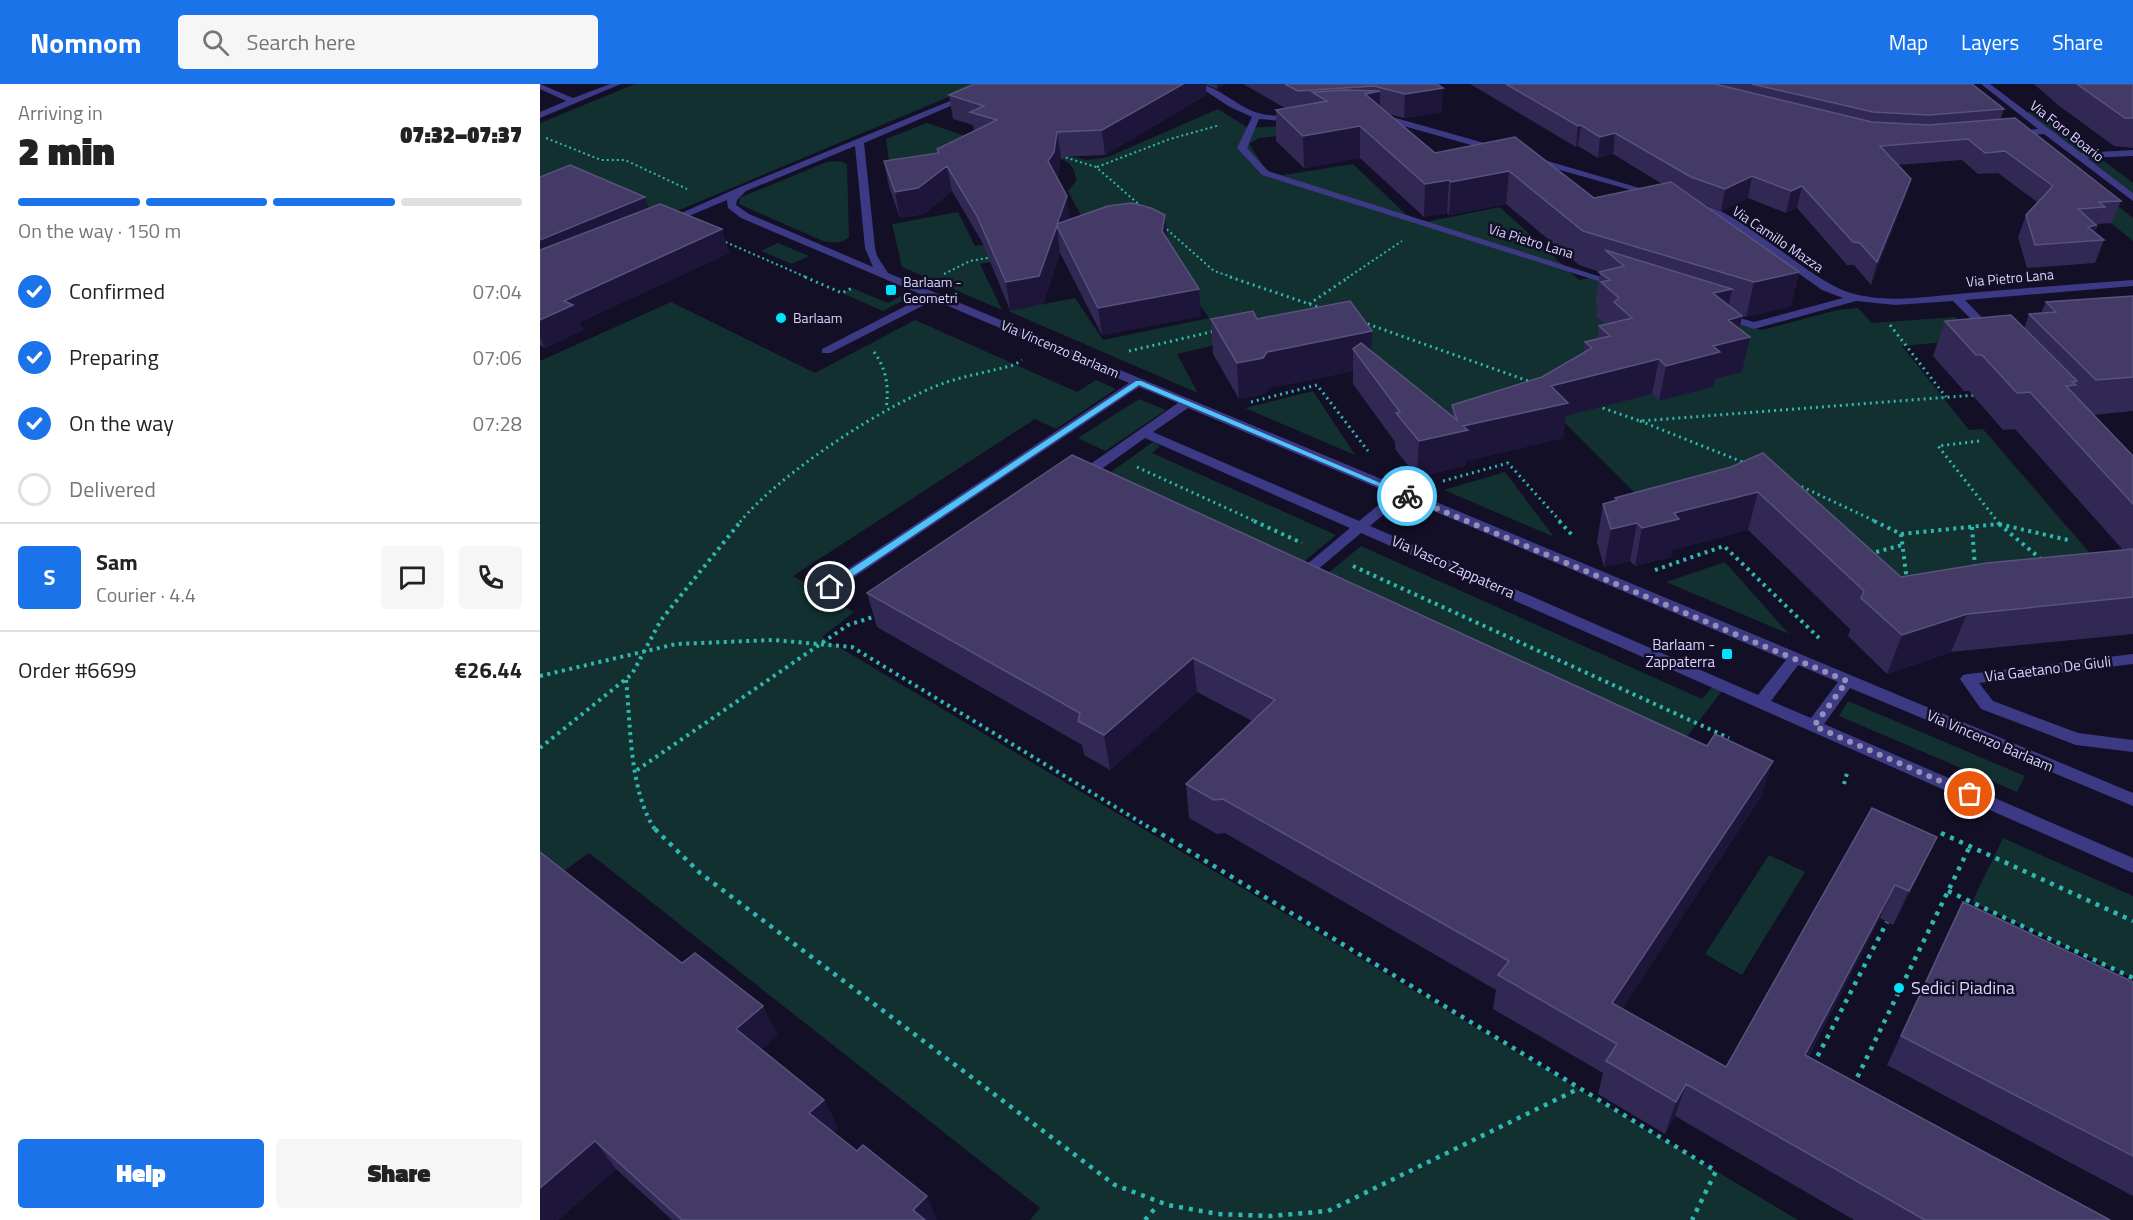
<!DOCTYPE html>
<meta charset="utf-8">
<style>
:root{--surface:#fff;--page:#f6f6f6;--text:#222;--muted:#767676;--line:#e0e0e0;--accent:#1a73e8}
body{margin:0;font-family:"Titillium Web",sans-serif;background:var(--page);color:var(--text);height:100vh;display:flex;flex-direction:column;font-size:22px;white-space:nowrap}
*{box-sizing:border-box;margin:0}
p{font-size:20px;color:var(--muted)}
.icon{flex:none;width:33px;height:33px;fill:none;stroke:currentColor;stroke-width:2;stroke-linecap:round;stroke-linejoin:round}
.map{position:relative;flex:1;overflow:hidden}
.details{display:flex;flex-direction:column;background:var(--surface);width:540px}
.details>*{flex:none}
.pin{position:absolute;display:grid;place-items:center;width:51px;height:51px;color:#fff;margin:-26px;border:3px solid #fff;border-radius:50%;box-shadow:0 2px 6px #0007}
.courier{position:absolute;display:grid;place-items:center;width:60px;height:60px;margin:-30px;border:4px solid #4fc3f7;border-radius:50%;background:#fff;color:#222;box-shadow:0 2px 8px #0007}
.head em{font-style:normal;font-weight:800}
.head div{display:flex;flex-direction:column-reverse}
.head{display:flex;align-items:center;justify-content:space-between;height:102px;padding:0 18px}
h1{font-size:39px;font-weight:800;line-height:45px}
.bar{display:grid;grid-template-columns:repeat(4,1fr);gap:9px 6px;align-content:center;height:72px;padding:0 18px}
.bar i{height:8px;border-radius:4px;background:var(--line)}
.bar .active{background:var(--accent)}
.bar p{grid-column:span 4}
.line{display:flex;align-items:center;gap:15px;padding:0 18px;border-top:2px solid var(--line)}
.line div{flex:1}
.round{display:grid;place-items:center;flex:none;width:63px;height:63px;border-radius:6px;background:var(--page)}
ol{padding:0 18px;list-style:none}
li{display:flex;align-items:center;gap:18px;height:66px}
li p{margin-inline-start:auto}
li .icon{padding:6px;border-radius:50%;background:var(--accent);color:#fff;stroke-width:4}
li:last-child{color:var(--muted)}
li i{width:33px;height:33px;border:3px solid var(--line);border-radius:50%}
.button{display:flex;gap:12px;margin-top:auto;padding:12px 18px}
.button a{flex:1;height:69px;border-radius:6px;background:var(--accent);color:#fff;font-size:24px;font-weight:800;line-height:69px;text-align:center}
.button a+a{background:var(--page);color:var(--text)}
header{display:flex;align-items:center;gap:36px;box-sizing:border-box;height:84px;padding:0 30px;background:var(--accent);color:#fff}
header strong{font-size:28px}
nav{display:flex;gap:33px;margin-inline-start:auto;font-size:21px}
.search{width:420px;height:54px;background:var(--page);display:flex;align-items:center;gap:15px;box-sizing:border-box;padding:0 21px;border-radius:6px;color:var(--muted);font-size:22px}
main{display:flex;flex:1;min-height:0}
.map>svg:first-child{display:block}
</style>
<header>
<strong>Nomnom</strong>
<div class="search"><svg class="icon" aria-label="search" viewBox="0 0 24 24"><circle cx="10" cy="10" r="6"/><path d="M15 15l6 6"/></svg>Search here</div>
<nav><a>Map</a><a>Layers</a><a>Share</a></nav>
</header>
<main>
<section class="details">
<div class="head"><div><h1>2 min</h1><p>Arriving in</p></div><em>07:32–07:37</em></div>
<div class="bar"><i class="active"></i><i class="active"></i><i class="active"></i><i></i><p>On the way · 150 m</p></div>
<ol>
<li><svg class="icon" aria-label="check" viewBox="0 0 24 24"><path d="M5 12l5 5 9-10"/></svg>Confirmed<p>07:04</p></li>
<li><svg class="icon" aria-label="check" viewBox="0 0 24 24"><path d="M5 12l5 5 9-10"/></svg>Preparing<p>07:06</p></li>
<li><svg class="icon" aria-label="check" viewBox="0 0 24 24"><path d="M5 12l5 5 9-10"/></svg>On the way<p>07:28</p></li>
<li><i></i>Delivered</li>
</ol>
<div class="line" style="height:108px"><b class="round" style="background:var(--accent);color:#fff">S</b><div><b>Sam</b><p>Courier · 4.4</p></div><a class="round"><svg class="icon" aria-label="chat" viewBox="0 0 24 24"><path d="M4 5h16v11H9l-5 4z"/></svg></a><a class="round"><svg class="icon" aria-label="phone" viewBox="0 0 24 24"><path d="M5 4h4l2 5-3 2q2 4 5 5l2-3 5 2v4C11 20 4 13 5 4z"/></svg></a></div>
<div class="line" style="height:78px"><div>Order #6699</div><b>€26.44</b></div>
<div class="button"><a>Help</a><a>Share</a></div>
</section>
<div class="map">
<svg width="1593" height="1136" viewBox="0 0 1593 1136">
<rect width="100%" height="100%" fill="#130f26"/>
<path fill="#12302f" d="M95,0h350l-8,1 -319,134 -118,-24v-72z
M678,25l30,19 68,-4 -30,11 -27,3 -10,6 22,33 82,-13 63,60 84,-17 79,73 96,-19 15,50 72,19 75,-20 21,-2 14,15 83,-6 22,22 -75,7 67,84 14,-1 124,144 -230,25 -144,-129 -46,9 9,10 -52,14 -113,-113 -45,20 -54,12 -88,-96 -94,12 -73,17 21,39 -190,-82 67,-13 28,42 106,-22 -44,-62 -79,-11 -106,19 22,46 -100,-43 -10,-43 66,-12 17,34 112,-19 -19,-36 8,-10c-1,-13 -5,-18 -16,-23l-168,26 -6,-45 41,-16 100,34 39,-2 21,5 21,-3z
M1498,27l95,72v10l-106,-81z
M1497,59l96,75v23l-120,-97z
M300,77l7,3 2,73c-8,7 -15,6 -26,4l-84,-37 1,-6 6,-3 81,-33z
M238,159l31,13 -17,8 -31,-13z
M312,204l36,15 15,-8 5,3 -25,13 -41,-18z
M131,218l144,71 100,-53 162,72 19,-12 20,9 -60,40 -21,-10 -242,157 61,36 -32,25 976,583h-768l10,-12 -451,-355 -49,35v-527z
M773,307l42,64 -110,-47z
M599,315l27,11 -61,41 -27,-13z
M613,358l7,4 -8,7 184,82 -52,43 -194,-91z
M965,388l49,65 -110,-47z
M821,462l341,153 10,-12 10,4 -53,69 -360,-171z
M1185,478l64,72 -123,-52z
M1308,617l177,75 -8,16 -178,-76z
M1463,754l130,58v82l-161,-76z
M1229,771l36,17 -63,103 -37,-21z"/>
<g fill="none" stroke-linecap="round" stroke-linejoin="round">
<path stroke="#2fb8b0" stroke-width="2" stroke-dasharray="2 3" stroke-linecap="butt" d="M6,54l55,22h24l62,29
M521,72l35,11 46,40
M557,83l73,-28 50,-14
M623,142l51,45 21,7
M181,156l87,38
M404,190l26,-13 23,-4
M807,194l55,-37"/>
<path stroke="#2fb8b0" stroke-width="3" stroke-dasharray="2 4" stroke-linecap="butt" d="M265,193l37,16 10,-5
M690,193l91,31
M769,220l40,-27
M822,238l169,60
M1350,241l56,72
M589,267l86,-20
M334,268c13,18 15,35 12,57
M711,318l66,-17 51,66
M1057,322l43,15 336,-26
M1100,337l105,42
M1439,357l-41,5 60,76
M597,383l120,55
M903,397l65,-18 53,59
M1256,400l81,38
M200,438c39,-48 148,-120 207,-140 22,-7 45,-11 67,-17l8,-5"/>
<path stroke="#2fb8b0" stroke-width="4" stroke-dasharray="3 4.5" stroke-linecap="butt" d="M714,437l48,22
M1019,437l13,14
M1334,437l27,13 98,-10 -2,-3
M1459,440l43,36
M1459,440l69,16
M1432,443l3,41
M1361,450l6,47
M1329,470l33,-9
M813,482l376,172
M1115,486l69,-24 95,92
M0,592l136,-32 97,-4 79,7 303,184
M86,596c5,46 3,112 30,151
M0,664l92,-74 29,-54 80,-99
M97,686l211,-145 28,-9
M1304,700l4,-14"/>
<path stroke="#2fb8b0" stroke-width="4.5" stroke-dasharray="4 6" stroke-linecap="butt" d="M115,745l45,44 415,312 53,20 50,9 53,2 57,-5 250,-122
M613,745l563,342 -24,49
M1401,749l192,88
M1408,807l185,87
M1273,981l74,-143
M1313,1002l117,-240
M605,1136l12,-14"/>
<path fill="#3d3a85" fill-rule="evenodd" d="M0,0l33,14 37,-14h11l-81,34v-6l26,-11 -26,-12z
M655,0c21,0 40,21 60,28 14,5 28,3 42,5v4l-3,1 -35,-3 -12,29 21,23 355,113 -5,3 -4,-1 -352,-111 -25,-27 15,-31 -22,-10z
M1441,0h9l91,69 52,-3v6l-46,2 46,35v8l-89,-67 -34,2v-4l3,-1 25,-2z
M427,10l7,2 -110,47 11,105 2,8 11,17 1245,520v13l-283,-118 -26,36 309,134v15l-772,-340 -58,49h-10l-2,-3 2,-3 57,-48 -205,-90 -59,42h-10l-1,-3 1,-3 102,-71 -39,-16 -304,203h-10l-2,-3 2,-3 304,-201 -195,-83 -104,53h-8v-4l103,-53 -184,-78 -13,-10 -1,-8 -57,24 -9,-2 79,-35zM315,62l10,102 8,19 -124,-53 -13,-9 1,-5 9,-9zM648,324l204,86 -33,27 -206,-89zM863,414l383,162 -28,35 -388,-169zM1258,581l40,17 -27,36 -40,-17z
M838,29l124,35 2,2 -8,2 -121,-34 -1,-2z
M988,73h6l126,37 -8,2 -124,-35z
M1158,122c32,-5 112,76 153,87 38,11 79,3 118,0 55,-5 109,-9 164,-13v6l-168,14 28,29v4h-8l-32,-32 -58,4 -39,-4 -102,28 -38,-13 6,-3 32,9 89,-24 -21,-8 -93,-66 -31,-14z
M1593,570v10l-154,19 14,18 85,32 55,7v12l-57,-7 -95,-36 -21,-30 3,-4 5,-1z"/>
</g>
<path fill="#312854" d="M434,0h251l-8,5 -11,-4v10l-101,60 -44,2 -4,21 13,42 95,-5 3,24 33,77 -99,19 -42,-82 -17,51 -33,6 -28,-68 -30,-51 -28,23 -24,4 -11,-31 -5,-26 54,-8 -1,-4 37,-18 -1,-6 -20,-6 -4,-24z
M703,0h194l5,28 -38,6 -15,-4 46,39 80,-16 79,61 68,-14 -49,-30 -15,4 -20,-12 -2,1 -106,-63h502l32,25 -4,11 121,81 -9,22 -14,1 -2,5h-1l-1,3 10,8 -9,23 -68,5 -9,-31 8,-22 11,-13 -39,-29 -20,1 -16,-14 -64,5 13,14 -7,21 -33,85 -17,-20h-7l-50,-57 -11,5 -38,-15 -27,13 -16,-6 94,67 -8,34 -45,11 -5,-1h1l-2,13 10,8 -8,35 -27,7 -2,8 -54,14 -7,-7 -86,22 -3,22 -97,23 -1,5 -48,11 -22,-28v-7l-42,-58v-13l-84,17 -4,6 -26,5 -26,-45 -2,-35h46l114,32 81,65v-11l90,-28 41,-24 2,-11 12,-3 2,-13 6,-2 -9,-8 1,-9 -2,-2 5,-33 -21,-7 -73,-61 -57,11 -2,-2 -23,4 -64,-59 -56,10 -28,-27v-31l9,-2z
M1494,0h99v64l-19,-2 -56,-41z
M0,93l182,52 7,24 -149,69 3,8 -38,18 -5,-3z
M1593,212v115l-40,4 40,41v178l-182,18 -64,22 -39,-38 2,-7 -102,-99 -76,20 -1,7 -36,9 -5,-5 -26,6 -7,-25 6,-38 12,-3v-3l116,-31 170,110 222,-27 -108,-121 -12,1 -34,-39h-5l-31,-35 12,-35 79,8 5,-15 12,-1 5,-11z
M532,371l690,340 -140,214 104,58 146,-259 49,63 -28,54 -13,-7 -72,139 302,163h-256l-179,-104 -10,18 -67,-40 5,-21 -110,-64 3,-19 -271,-157 -8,1 -28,-16 -3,-34 66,-63 -55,-29 -87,78 -26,-15 -2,-10 -205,-118 -10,-34z
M1423,818l170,80v214l-246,-131 61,-133z
M142,879l96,72 -17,15 63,50 14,28 -5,4 104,88h-265l-56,-51 -58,51z"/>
<path fill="#1d163a" d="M643,0h23v11l-101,60 -3,-25z
M677,0h8l-8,5z
M903,4l-1,24 -38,6 1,-24z
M840,7v31l-15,-28z
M1041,41l-3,21 -2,1 2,-21z
M820,42v32l-56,10 -1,-32z
M517,48l4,25 -3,21 -7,8 -3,-25z
M1075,49l-2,21 -15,4 2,-21z
M407,82l5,25 -28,23 -24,4 -5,-26z
M969,87l-3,33 -57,11 2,-33z
M1212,92l-4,22 -27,13 4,-22z
M1371,95l-7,21 -33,85 6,-23z
M909,96l-2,33 -23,4 1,-33z
M1262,102l-5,22 -11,5 5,-22z
M527,112l3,26 -13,2z
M105,113l8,24 -113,47v-28z
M625,131l3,26 -6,-10z
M1556,141l-6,16 -2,-14z
M517,142l3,27 -17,51 -33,6 -4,-28z
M182,145l7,24 -149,69 3,8 -38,18 -5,-11v-17l24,-19z
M1259,188l-8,34 -45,11 8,-35z
M659,205l2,27 -99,19 -4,-27z
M1192,205l-7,33 -12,-29z
M1202,232l-5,24 13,-3 -8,35 -27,7 -2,8 -54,14 7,-35 47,-20 15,-26z
M832,247l-1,36 -18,-18v22l-84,17 -4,6 -26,5 -2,-36 30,-11z
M1119,275l-7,35 -86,22 -3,22 -97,23 -1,5 -48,11 2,-36 44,-15 88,-40z
M1218,408l-10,38 -76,20 -1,7 -36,9 7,-38 32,-15z
M1097,439l-7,38 -26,6 7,-38z
M1427,530l-16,38 -64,22 15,-39z
M653,574l4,34 -87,78 -6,-35z
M1233,677l-11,34 -158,242 8,-34z
M1397,753l-16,34 -28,54 16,-34z
M1355,801l-15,33 -89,170 14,-33z
M223,922l15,29 -27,24 -15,-30z
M1146,1000l-11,32 -10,18 11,-32z
M284,1016l14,28 -14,13 -15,-28z
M55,1057l21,28 -58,51h-18v-32z
M387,1112l10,24h-19l-5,-10z"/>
<path fill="#433a66" stroke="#5a527e" stroke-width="1.5" d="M434,0h209l-81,46 -45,2 -3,20 -6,9 19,35 -10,28 51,-18 24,-3 19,5 14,7 -3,16 37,58 -101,19 -41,-82 -18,50 -33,6 -29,-66 -30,-50 -29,22 -23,4 -11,-31 55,-8 -2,-4 60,-29 -27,-8 14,-6 -35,-11z
M745,0h152l6,4 -38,6 -31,-8 -76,5z
M966,0h209l157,38 57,3 86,-7 106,83 -22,1 6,5 -27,2 18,16 -8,2 16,13 -69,5 -9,-30 27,-29 -48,-35 -20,2 -17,-14 -88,7 31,33 -34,83 -17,-19 -7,-1 -51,-56 -11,5 -39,-15 -27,13 -34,-12 -76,-44 -15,4 -19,-12 -3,1z
M1212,0h220l32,25 -75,6 -56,-3z
M1537,0h56v34h-8z
M805,6l35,1 -15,3 70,59 80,-16 79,61 77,-16 128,90 -45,10 -171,-51 -74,-60 -58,11 -2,-2 -24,4 -65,-58 -57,10 -27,-26 51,-9 -15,-9z
M30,81l75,32 -105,43v-63z
M120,120l62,25 -158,72 9,4 -33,15v-70z
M1065,166l127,39 -19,4 29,23 -14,4 22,17 -37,9 7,6 -54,14 -7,-7 -108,27 17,17 -105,23 5,4 -49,11 -23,-28 4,-1 -47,-63 8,-6 96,77 -5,-15 90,-28 50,-29 -7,-6 25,-6 -11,-10 33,-8 -18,-16 5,-4 -18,-16 9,-2 -11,-8 25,-6z
M1593,212v81l-37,3 -67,-66 27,-2 -10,-10z
M810,217l22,30 -105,21 -4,6 -26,5 -26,-44 42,-8 4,8z
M1471,231l66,66 -5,1 4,3 -10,1 67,70v48l-103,-112 -13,1 -35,-38h-6l-31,-34z
M1223,369l138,124 86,-14 146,-14v48l-166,17 -65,21 -41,-37 3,-7 -106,-99 -84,21 5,6 -37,9 -5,-5 -26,6 -8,-25 14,-4 -2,-2 116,-31z
M532,371l635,291 8,-12 58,27 -161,242 114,64 146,-259 65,29 -28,54 -14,-6 -90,170 305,165h-185l-239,-136 -10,18 -70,-41 11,-17 -119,-69 11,-14 -286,-162 -9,1 -28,-16 89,-84 -82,-42 -89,77 -26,-14 2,-8 -213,-120z
M0,768l142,111 13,-10 68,53 -27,23 88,71 -15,13 48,38 6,-6 64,51 -14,14 12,10h-243l-87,-79 -55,47z
M1423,818l170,80v174l-232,-120z"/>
<path fill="#4fc3f7" d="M596,297h5l270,115 -7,1 -265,-112 -306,204h-6v-4z"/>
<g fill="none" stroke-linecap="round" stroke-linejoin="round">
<path stroke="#948fb3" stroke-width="6" stroke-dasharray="0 10.8" d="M867,412l440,185 -33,45 156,68"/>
</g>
<g fill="#00e5ff" stroke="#130f26" stroke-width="2">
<rect x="345" y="200" width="12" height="12" rx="3"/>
<circle cx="241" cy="234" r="6"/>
<rect x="1181" y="564" width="12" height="12" rx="3"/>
<circle cx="1359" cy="904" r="6"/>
</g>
<g text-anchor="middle" stroke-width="5" stroke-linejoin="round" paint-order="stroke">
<g font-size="14" fill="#d9d4ff" stroke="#130f26">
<text transform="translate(1527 47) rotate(38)" y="5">Via Foro Boario</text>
<text transform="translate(1238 155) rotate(34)" y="5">Via Camillo Mazza</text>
<text transform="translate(991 157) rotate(17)" y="5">Via Pietro Lana</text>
<text transform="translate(1470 194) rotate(-5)" y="5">Via Pietro Lana</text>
<text transform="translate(520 265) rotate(23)" y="5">Via Vincenzo Barlaam</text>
</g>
<g font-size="14" fill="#d9d4ff" stroke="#130f26" text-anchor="start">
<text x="363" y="203">Barlaam -<tspan x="363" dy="16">Geometri</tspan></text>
<text x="253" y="239">Barlaam</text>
</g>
<g font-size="15" fill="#d9d4ff" stroke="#130f26">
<text transform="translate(913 483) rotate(24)" y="5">Via Vasco Zappaterra</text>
<text transform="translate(1508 585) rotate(-7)" y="5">Via Gaetano De Giuli</text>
<text transform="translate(1450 657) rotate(23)" y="5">Via Vincenzo Barlaam</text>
</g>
<g font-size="15" fill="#d9d4ff" stroke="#130f26" text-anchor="end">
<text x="1175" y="566">Barlaam -<tspan x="1175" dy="17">Zappaterra</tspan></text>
</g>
<g font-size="18" fill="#d9d4ff" stroke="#130f26" text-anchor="start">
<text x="1371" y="910">Sedici Piadina</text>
</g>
</g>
</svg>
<div class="pin" style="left:1430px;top:710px;background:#ea580c"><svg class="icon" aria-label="bag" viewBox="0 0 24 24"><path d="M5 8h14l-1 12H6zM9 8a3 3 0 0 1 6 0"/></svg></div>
<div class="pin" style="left:290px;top:503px;background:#1f2937"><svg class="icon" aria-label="home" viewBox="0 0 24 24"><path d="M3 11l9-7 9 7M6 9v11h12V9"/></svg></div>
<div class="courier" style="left:867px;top:412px"><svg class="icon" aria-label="bike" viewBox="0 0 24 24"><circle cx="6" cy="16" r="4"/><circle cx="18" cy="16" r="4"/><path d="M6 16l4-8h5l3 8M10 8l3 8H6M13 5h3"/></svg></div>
</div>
</main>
